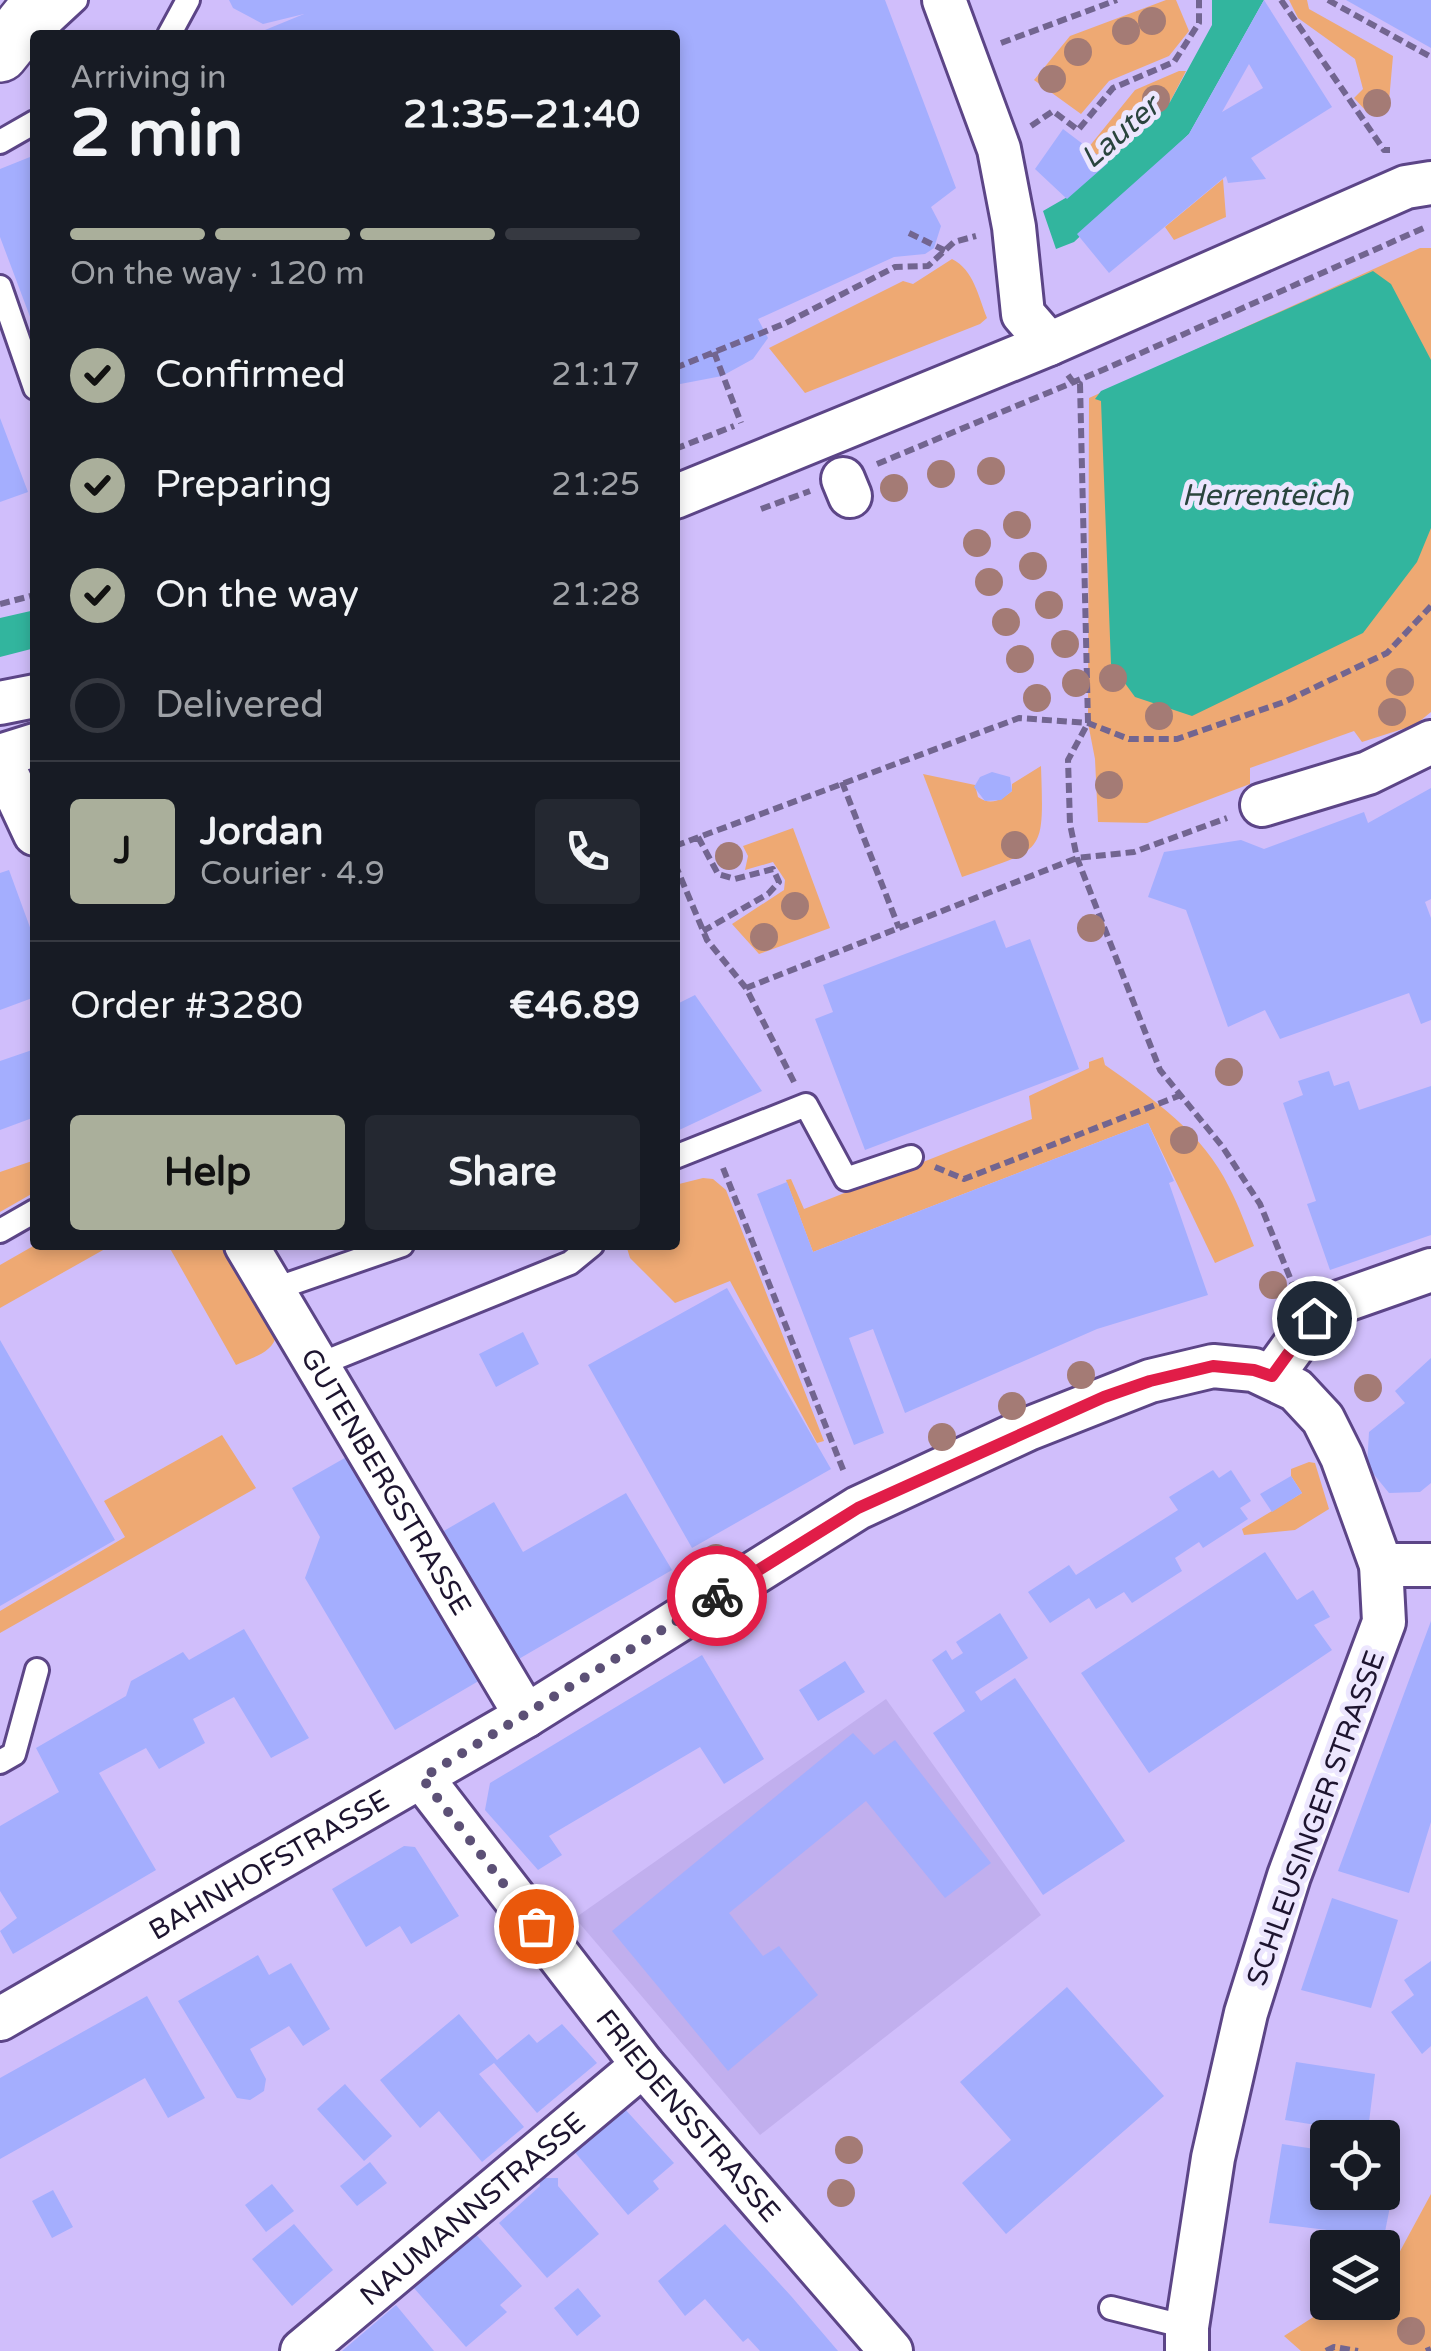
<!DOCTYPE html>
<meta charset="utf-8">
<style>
:root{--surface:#171b24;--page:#242831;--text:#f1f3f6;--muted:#9ea1a6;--line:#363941;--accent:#aaaf9b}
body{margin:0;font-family:"Varela Round",sans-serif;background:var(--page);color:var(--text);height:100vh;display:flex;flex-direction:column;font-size:38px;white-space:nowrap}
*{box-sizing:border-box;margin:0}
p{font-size:32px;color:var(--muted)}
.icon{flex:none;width:55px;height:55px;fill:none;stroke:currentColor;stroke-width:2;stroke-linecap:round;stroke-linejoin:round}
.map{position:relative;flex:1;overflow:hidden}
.details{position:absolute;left:30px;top:30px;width:650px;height:1220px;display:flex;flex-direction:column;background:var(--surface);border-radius:10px;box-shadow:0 5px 15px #0003}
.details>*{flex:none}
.controls{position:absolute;left:1310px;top:2120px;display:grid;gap:20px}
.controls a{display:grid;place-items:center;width:90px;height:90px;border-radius:10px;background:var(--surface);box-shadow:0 5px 15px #0003;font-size:50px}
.pin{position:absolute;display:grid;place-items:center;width:85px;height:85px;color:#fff;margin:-42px;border:5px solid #fff;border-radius:50%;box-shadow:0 2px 10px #0007}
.courier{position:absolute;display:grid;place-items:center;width:100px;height:100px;margin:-50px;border:8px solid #e11d48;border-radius:50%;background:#fff;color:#222;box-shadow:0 2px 12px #0007}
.summary em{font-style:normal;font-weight:700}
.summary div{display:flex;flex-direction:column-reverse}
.summary{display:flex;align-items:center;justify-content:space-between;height:170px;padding:0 40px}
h1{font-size:65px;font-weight:700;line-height:75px}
.bar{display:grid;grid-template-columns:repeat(4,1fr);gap:15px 10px;align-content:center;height:120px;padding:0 40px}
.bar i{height:12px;border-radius:8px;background:var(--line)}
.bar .selected{background:var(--accent)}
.bar p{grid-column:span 4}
.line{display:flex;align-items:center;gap:25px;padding:0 40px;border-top:2px solid var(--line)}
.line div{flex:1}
.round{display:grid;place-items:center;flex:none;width:105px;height:105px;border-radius:10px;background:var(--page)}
ol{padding:0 40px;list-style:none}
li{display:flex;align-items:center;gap:30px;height:110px}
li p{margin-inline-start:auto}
li .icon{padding:10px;border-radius:50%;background:var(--accent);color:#111;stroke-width:4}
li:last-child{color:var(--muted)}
li i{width:55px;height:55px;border:5px solid var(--line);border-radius:50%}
.button{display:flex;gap:20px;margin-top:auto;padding:20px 40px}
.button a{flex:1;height:115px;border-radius:10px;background:var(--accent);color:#111;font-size:40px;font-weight:700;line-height:115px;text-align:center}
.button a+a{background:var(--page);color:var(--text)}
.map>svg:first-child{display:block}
</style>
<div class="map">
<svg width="1431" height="2351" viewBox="0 0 1431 2351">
<rect width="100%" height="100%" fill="#d0befb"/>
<path fill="#c1afee" d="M886,1699l155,216 -281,220 -185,-217z"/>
<path fill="#eea973" d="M1166,0h10l13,31 -20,25 -60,25 -28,33 -47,-34 36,-44z
M1289,0h18l2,9 84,47 -4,45 -9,12 -14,-2 -12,-13 9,-9 -8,-30 -57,-41z
M1179,71h7l-16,31 -65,59 -17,-13 47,-58z
M1223,179l3,38 -52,23 -9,-13z
M1420,248h11v464l-16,13 -53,17 -8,-11 -104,37v16l-103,39 -49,-1 -3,-63 -7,-36 1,-325z
M952,259c22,11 26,37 35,59l-7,6 -175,69 -36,-45 134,-67 10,3z
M1041,766c3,91 4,81 -79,111l-39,-103 52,11 3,12c13,9 23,3 34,-6v-7z
M793,828l37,100 -71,26 -27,-30 52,-34 1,-10 -12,-18 -28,8 3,-14 -5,-10z
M1103,1057l2,8c47,33 99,69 124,122 10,19 17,39 25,59l-39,17 -67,-140 -335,129 -27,-72 5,-1 13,30 228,-90 -3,-23 60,-28v-6z
M35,1160v32l-35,20v-40z
M703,1178l10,1 13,11 98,251 -7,2 -87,-162 -55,22 -45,-45 -4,-13h49v-60z
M35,1245h77l-112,63v-43z
M168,1245h55l53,90c-2,18 -26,23 -40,30z
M222,1435l34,53 -256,145v-22l125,-74 -21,-36z
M1309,1462l6,1 14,46 -34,21 -51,5 -2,-6 60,-36 -11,-17v-7z
M1431,2194v157h-130l-17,-15 51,-33 47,-1 1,-30 9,-6z"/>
<path fill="#32b59e" d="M1212,0h52l-75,134 -115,108 -18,7 -13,-38 26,-15 101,-94 42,-77z
M1373,271l18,13 40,76v168l-14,34 -54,71 -171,83 -57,-19 -24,-33 -10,-263 -6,-2 6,-8z
M35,610v38l-35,9v-39z"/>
<path fill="#a4aefe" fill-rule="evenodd" d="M229,0h656l71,188 -25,19 10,19 -7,22 -9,6 -31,3 -136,62 10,19 -15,21 -31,17 -47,9v-350h-422l51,-21 -41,10 -30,-16z
M1264,0l68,107 -81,51 15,21 -38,4 -2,-7 -117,97 -32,-39 112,-100zM1249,64l14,24 -41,24z
M1346,0h85v48z
M1063,129l45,34 -41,36 -32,-30z
M35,155v175l-35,-93v-68z
M0,418l28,74 -28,10z
M992,772l18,5 2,14 -11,9 -16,1 -11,-14 6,-10z
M1431,788v111l-6,3 6,16v102l-10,4 -12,-31 -129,46 -15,-29 -37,17 -42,-117 -38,-13 16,-45 77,-12 23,9 100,-37 4,11z
M9,870l26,71v56l-35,13v-137z
M995,920l11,28 24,-9 49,130 -214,81 -50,-131 18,-7 -10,-27z
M695,995l67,96 -87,41v-127z
M35,1049v68l-35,13v-69z
M1329,1071l5,15 15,-5 10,29 72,-24v149l-101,35 -23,-66 9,-3 -33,-98 20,-8 -5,-14z
M1148,1123l26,58 -5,2 39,112 -111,34 -192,84 -32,-84 -24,9 35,95 -30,12 -97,-251 30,-12 26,70z
M727,1288l104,181 -139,79 -104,-183z
M523,1332l16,32 -43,23 -17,-33z
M0,1340l115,200 -115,66z
M1431,1358v125l-11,9 -31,1 -22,-27 2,-34 36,-29 -10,-12z
M350,1455l132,224 -87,51 -90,-152 15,-41 -28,-49z
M1213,1470l6,8 12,-8 20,31 -11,7 8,11 -45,29 -4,-6 -24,16 7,13 -50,32 -8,-11 -28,17 -7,-11 -39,25 -22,-31 41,-27 7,10 102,-65 -9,-13z
M1291,1476l11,17 -30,19 -12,-18z
M626,1493l46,77 -155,90 -75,-128 52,-30 29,50z
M1265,1552l32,48 16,-10 17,27 -16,8 18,25 -183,123 -68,-100z
M1000,1613l28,45 -53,34 6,9 34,-23 110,163 -82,54 -110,-162 32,-22 -33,-51 14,-10 6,10 11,-7 -7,-11z
M1431,1621v201l-22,71 -71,-22z
M244,1629l65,109 -38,20 -37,-61 -41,22 12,24 -46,26 -13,-21 -47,25 57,97 -143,84 -13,-23 17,-13 -17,-27v-65l59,-34 -23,-44 90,-52 5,-15 52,-29 6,8z
M702,1655l62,104 -40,25 -24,-37 -151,89 13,19 -24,15 -53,-60 5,-27z
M845,1661l20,31 -47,29 -19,-31z
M853,1733l21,22 21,-15 96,123 -46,35 -79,-97 -137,112 34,43 16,-10 39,49 -90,76 -116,-140z
M404,1846l11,1 44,69 -48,28 -11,-18 -34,21 -34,-58z
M1332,1898l66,22 -27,88 -70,-18z
M258,1955l11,20 22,-12 39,66 -27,17 -14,-20 -39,23 16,30 -2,12 -14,9 -13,-2 -59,-97z
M1431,1961v85l-9,8 -31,-42 23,-17 -10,-15z
M1067,1987l97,109 -158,138 -44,-51 49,-43 -51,-58z
M147,1996l58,102 -37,20 -23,-40 -145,81v-81z
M459,2014l38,46 32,-26 8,9 25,-19 35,39 -60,50 -43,-50 -15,11 45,53 -42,35 -43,-51 -19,17 -40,-48z
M1296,2062l79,12 -6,48 -7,-1 -3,11 -74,-12z
M345,2084l47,52 -28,25 -47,-52z
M624,2108l50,55 -21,18 6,8 -31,26 -55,-65z
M1282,2144l46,7v41l65,-1 -9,46 -115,-14z
M370,2162l17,21 -30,23 -17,-20z
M539,2178h19v8l41,48 -52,44 -48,-55 41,-37z
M272,2184l22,27 -28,21 -21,-27z
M53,2190l20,37 -21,11 -20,-37z
M294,2224l39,46 -41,36 -40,-47z
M725,2224l66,72 47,55h-78l-12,-13 -5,4 -38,-43 -20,17 -27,-35z
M473,2231l49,55 -22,19 7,7 -41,35 -53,-60z
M578,2288l23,28 -24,20 -23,-28z
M396,2305l38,46h-92z"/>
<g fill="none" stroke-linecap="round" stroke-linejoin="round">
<g stroke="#5c4587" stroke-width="28">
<path id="lane" d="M48,26l28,-26
M169,35l19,-35
M0,142l35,-20
M0,287l35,101
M675,1157l131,-52 40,74 65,-22
M0,1231l35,-20
M272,1290l130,-45
M318,1365l252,-102 22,-18
M0,1762l14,-8 23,-84
M1111,2308l76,19"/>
</g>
<g stroke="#5c4587" stroke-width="48">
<g id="street">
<path d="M944,0l55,149 15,78 9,87 26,30"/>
<path d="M843,479l7,17"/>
<path d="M675,497l374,-153 357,-157 25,-4"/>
<path d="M0,703l35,-7"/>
<path d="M0,756l35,-11"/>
<path d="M0,759l35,75"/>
<path d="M1262,805l106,-32 63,-31"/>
<path id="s1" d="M246,1245l280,471"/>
<path d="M1272,1376l42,-58 26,-16 91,-32"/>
<path d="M1381,1565h50"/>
<path id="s2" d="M422,1778l221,287 248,286"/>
<path id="s3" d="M0,2019l526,-303 332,-208 170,-79 122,-48 63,-15 41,4 42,20 27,29 19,38 39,108 3,57 -95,254 -43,137 -33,145 -26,169v24"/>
<path id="s4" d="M302,2351l341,-286"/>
</g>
</g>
<g stroke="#5c4587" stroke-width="60">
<path id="secondary" d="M0,54l43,-54"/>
</g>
<path stroke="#726590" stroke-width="6" stroke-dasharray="10 5" stroke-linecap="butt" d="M1281,0l103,150h6
M1328,0l103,57
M1001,43l116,-43
M1031,126l22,-15 25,19 35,-42 61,-26 25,-39v-23
M909,233l37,18
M714,352l27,71
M675,368l111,-45 109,-56 33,-1 26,-24 22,-6
M1068,375l5,7 7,2 8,339 -20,37 2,64 7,34 83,212 62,76 38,58 33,81
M675,449l59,-23
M877,464l228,-95 321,-142
M761,509l49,-18
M0,604l35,-9
M842,782l57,146
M698,837l20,37 17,5 38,-10 6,13 -11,12 -65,37
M675,846l344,-128 69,5 41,16h48l107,-37 103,-49 44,-47
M675,864l32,76 39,48
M794,1082l-48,-94 331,-130 57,-6 93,-34
M935,1167l29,12 217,-84
M723,1168l121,304
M1326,2351l8,-4 24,4
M1426,2351l5,-2"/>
<use href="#lane" stroke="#fff" stroke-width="22"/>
<use href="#street" stroke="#fff" stroke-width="42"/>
<use href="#secondary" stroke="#fff" stroke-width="55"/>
</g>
<g fill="#a47b75">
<circle cx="1152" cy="21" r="14"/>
<circle cx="1126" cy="31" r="14"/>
<circle cx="1078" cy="52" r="14"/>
<circle cx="1052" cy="79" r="14"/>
<circle cx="1156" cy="99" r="14"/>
<circle cx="1377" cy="103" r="14"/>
<circle cx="991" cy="471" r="14"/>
<circle cx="941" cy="474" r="14"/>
<circle cx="894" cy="488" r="14"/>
<circle cx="1017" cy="525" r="14"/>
<circle cx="977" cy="543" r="14"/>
<circle cx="1033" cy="566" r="14"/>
<circle cx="989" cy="582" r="14"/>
<circle cx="1049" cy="605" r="14"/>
<circle cx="1006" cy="622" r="14"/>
<circle cx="1065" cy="644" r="14"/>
<circle cx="1020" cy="659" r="14"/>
<circle cx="1113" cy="678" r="14"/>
<circle cx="1400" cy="682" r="14"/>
<circle cx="1076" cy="683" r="14"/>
<circle cx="1037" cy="698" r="14"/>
<circle cx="1392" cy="712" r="14"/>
<circle cx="1159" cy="716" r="14"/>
<circle cx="1109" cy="785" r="14"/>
<circle cx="1015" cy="845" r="14"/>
<circle cx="729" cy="856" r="14"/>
<circle cx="795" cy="906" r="14"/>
<circle cx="1091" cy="928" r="14"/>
<circle cx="764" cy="937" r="14"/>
<circle cx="1229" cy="1072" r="14"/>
<circle cx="1184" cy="1140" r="14"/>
<circle cx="1273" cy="1285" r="14"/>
<circle cx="1081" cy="1375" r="14"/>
<circle cx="1368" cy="1388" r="14"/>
<circle cx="1012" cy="1406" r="14"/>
<circle cx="942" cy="1437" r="14"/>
<circle cx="716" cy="1558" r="14"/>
<circle cx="849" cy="2150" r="14"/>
<circle cx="841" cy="2193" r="14"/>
<circle cx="1411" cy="2331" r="14"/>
</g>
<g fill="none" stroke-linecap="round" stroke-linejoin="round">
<path stroke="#5c5076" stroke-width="10" stroke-dasharray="0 18" d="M536,1926l-114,-148 295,-182"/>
<path stroke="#e11d48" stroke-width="12" d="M717,1596l141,-88 246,-111 46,-16 63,-15 41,4 18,6 42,-58"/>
</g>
<g text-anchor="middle" stroke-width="10" stroke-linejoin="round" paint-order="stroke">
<g font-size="28" fill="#1d142f" stroke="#ece6fe">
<text dy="10" stroke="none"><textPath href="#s1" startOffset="275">GUTENBERGSTRASSE</textPath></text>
<text transform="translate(1315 1818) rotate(-70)" y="10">SCHLEUSINGER STRASSE</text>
<text dy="10" stroke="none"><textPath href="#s3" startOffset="310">BAHNHOFSTRASSE</textPath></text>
<text dy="10" stroke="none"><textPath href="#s2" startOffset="430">FRIEDENSSTRASSE</textPath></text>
<text dy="10" stroke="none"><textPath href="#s4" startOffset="222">NAUMANNSTRASSE</textPath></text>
</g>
<g font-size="30" font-style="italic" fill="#2a453e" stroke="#ece6fe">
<text transform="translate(1120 132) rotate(-41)" y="10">Lauter</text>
<text x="1265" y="505">Herrenteich</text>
</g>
</g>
</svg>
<div class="controls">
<a><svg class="icon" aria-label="locate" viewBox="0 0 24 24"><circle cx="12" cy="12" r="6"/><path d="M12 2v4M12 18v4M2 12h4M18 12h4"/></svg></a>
<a><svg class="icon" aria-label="layers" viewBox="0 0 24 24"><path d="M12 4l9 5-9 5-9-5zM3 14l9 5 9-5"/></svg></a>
</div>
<div class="pin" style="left:536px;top:1926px;background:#ea580c"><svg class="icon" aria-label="bag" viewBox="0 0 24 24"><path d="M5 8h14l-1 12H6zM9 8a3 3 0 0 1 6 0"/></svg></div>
<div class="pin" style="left:1314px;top:1318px;background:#1f2937"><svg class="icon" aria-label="home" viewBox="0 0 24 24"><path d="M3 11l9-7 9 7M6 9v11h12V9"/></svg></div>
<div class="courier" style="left:717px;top:1596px"><svg class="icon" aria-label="bike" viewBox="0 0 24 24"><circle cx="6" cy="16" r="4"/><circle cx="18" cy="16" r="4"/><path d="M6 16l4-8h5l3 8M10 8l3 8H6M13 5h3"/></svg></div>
<section class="details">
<div class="summary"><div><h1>2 min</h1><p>Arriving in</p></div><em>21:35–21:40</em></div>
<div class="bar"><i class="selected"></i><i class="selected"></i><i class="selected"></i><i></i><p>On the way · 120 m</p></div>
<ol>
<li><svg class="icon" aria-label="check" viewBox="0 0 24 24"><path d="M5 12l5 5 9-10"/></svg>Confirmed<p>21:17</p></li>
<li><svg class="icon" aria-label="check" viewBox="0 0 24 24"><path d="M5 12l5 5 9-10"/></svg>Preparing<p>21:25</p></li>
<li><svg class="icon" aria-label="check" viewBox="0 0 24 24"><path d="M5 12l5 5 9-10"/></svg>On the way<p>21:28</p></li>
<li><i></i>Delivered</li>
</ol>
<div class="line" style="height:180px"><b class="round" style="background:var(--accent);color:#111">J</b><div><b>Jordan</b><p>Courier · 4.9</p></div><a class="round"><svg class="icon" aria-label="phone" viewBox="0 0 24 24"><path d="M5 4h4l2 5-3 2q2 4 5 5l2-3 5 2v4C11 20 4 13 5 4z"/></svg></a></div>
<div class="line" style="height:130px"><div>Order #3280</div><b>€46.89</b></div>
<div class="button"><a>Help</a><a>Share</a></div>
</section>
</div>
